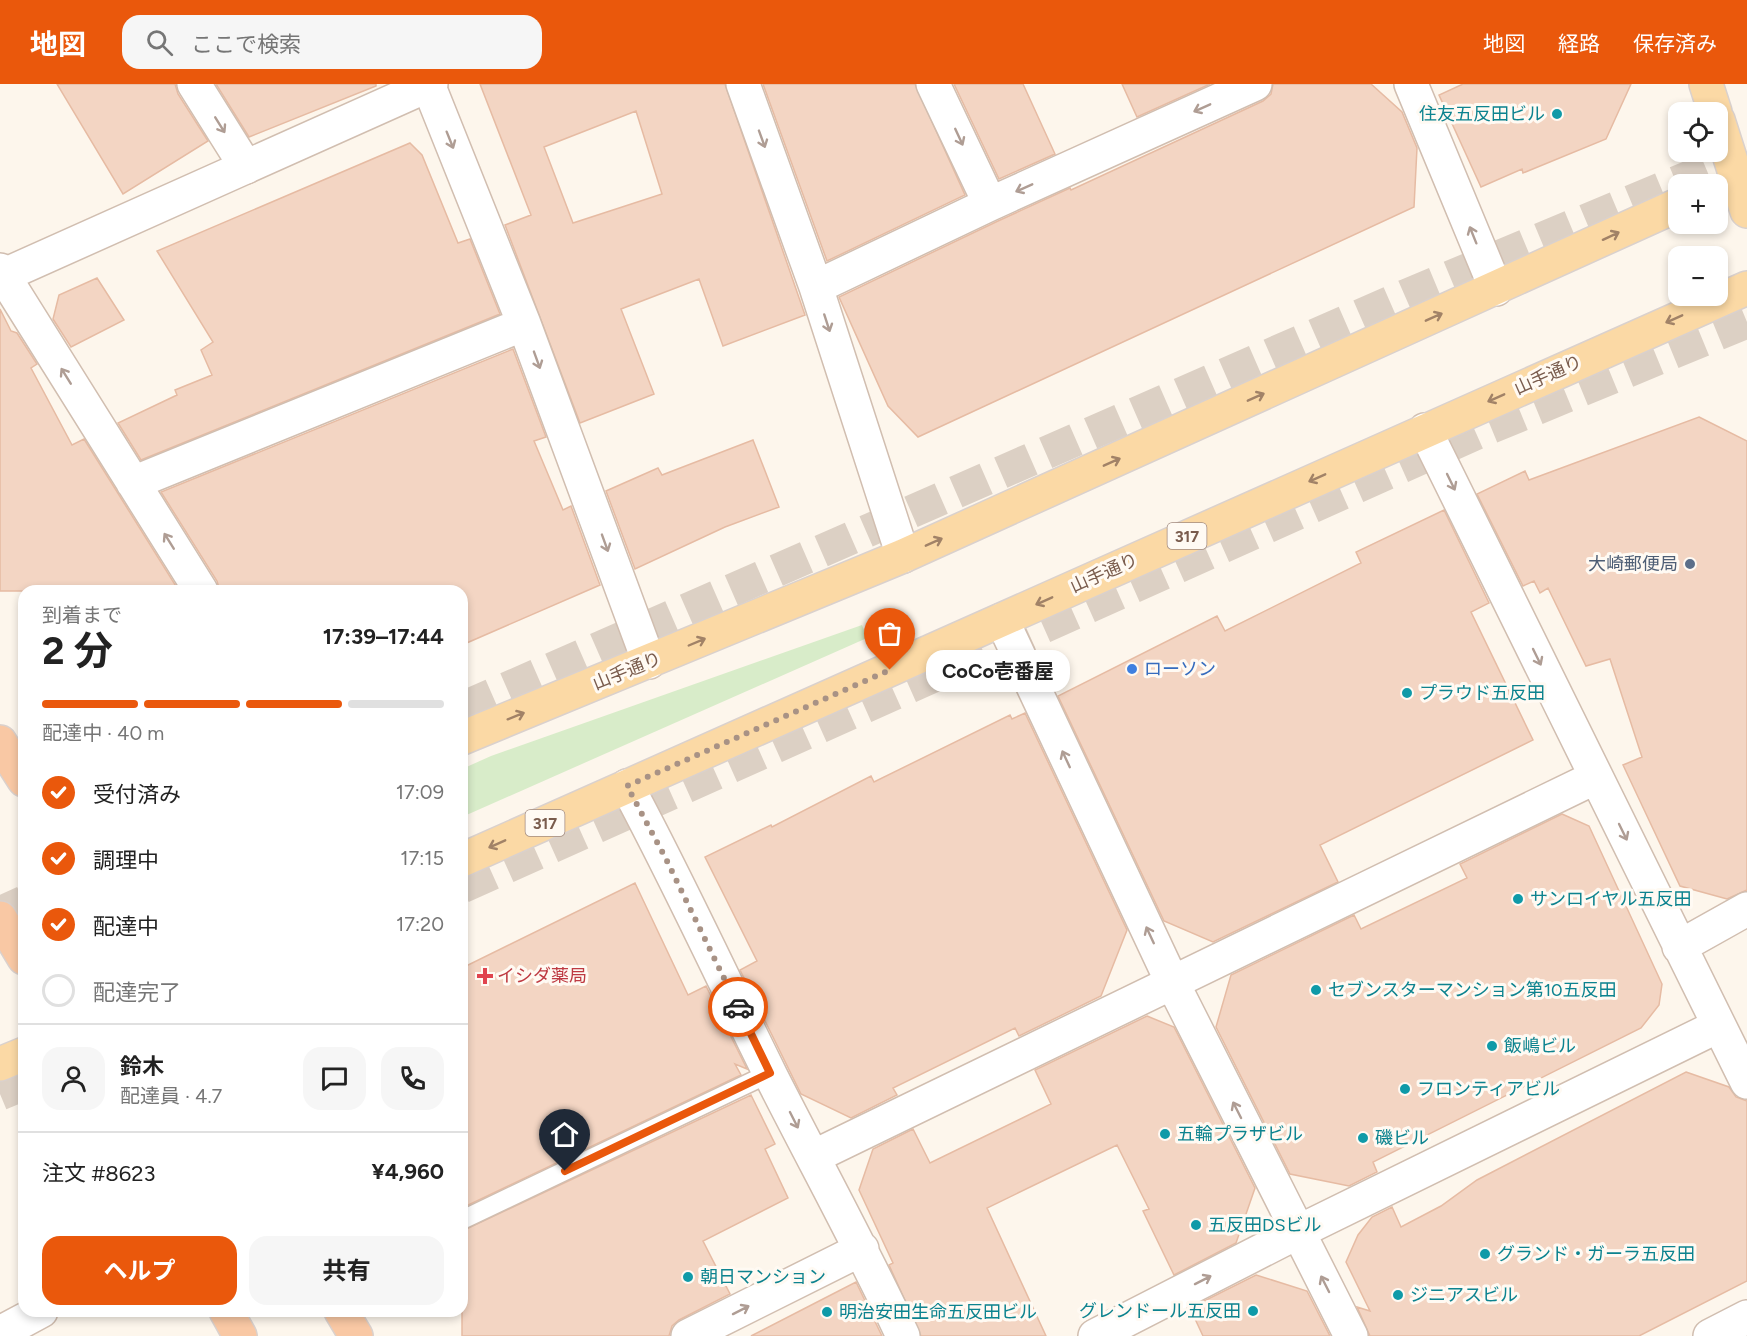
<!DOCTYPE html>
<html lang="ja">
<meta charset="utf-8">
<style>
:root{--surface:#fff;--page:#f6f6f6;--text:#222;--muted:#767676;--line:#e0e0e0;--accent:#ea580c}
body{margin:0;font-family:Figtree,"Noto Sans JP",sans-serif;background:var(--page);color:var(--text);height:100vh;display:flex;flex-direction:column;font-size:22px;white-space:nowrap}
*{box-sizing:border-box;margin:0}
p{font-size:20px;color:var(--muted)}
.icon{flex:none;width:33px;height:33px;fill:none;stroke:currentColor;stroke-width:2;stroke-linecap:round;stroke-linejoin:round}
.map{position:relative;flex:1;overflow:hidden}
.panel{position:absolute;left:18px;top:501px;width:450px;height:732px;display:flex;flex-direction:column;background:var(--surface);border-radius:18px;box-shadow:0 3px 9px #0003}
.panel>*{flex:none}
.buttons{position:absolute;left:1668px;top:18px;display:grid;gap:12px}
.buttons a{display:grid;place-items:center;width:60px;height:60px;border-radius:12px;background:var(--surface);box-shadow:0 3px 9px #0003;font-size:30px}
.pin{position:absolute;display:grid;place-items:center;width:51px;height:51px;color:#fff;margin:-62px -26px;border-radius:50% 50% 50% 0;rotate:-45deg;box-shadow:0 0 6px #0007}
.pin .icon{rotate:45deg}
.courier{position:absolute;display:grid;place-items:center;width:60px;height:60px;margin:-30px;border:4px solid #ea580c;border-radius:50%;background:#fff;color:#222;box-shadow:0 2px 8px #0007}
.bubble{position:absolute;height:42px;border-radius:18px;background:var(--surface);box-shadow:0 3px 9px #0003;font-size:20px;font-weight:700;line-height:42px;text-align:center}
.overview em{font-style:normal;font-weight:700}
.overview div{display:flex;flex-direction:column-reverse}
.overview{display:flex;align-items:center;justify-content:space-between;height:102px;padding:0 24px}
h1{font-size:39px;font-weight:700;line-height:45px}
.bar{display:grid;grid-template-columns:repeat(4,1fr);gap:9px 6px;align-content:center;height:72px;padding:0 24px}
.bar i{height:8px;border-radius:4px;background:var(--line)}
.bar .active{background:var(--accent)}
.bar p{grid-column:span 4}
.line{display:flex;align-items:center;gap:15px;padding:0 24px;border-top:2px solid var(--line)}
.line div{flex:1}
.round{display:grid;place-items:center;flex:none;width:63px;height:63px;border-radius:18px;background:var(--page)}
ol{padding:0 24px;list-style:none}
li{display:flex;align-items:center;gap:18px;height:66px}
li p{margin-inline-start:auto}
li .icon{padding:6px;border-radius:50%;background:var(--accent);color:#fff;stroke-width:4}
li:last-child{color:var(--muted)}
li i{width:33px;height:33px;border:3px solid var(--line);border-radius:50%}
.cta{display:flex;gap:12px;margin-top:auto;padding:12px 24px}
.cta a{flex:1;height:69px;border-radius:18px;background:var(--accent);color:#fff;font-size:24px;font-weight:700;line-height:69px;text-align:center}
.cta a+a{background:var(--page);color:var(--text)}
header{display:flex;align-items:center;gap:36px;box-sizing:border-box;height:84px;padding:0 30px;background:var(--accent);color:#fff}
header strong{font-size:28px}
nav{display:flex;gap:33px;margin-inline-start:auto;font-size:21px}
.search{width:420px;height:54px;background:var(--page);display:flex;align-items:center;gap:15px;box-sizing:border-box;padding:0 21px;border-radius:18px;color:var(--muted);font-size:22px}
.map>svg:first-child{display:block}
</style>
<header>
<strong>地図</strong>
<div class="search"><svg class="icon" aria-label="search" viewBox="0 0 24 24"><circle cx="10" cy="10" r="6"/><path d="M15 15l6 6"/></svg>ここで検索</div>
<nav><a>地図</a><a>経路</a><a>保存済み</a></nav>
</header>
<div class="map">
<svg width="1747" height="1252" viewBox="0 0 1747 1252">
<rect width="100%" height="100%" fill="#fdf6ec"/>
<path fill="#d8ecc9" d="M862,541l5,13 -405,179v-48l29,-13z"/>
<path fill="#f3d5c3" stroke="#e6bba3" stroke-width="1.5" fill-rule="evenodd" d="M57,0h118l3,10 30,47 -85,53z
M216,0h160v2l-127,51z
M480,0h245l80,231 -82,31 -24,-67 -78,30 33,85 -74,29 -75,-198 26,-10zM636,27l26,83 -89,29 -29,-76z
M763,0h152l50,111 -138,66z
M954,0h69l32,70 -56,25z
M1122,0h88l-73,33z
M1273,0h98l31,28 15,36 -3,59 -496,230 -30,-31 -49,-109 159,-76 72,-33 1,2 192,-89 8,-7z
M1463,0h168l-25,55 -83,34 -1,-4 -41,18 -42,-92z
M410,59l12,12 36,88 12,-4 30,75 -359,146 -23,-37 59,-28 -2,-5 37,-15 -11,-25 12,-8 -56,-91z
M97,194l27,42 -53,27 -18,-28 6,-24z
M0,225l11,22 6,2 20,31 -6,4 41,77 12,-6 95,152h-179z
M513,265l33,88 -12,4 29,69 8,-4 29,79 -138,60v-54h-242l-3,-10 -56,-89z
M1699,333l48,24v449l-20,9 -47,-13 -57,-121 19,-8 -32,-98 -24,7 -38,-78 -8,5 -6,-12 -11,5 -46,-92 48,-23 4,9z
M753,356l26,67 -54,20 -90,42 -29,-78 52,-23 4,7z
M1444,426l45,93 -18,9 62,128 -213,105 18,37 -125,60 -49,-21 -106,-225 159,-80 8,15 136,-68 -5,-11z
M1025,629l102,217 -26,66 -82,40 -4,-8 -122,60 4,7 -46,23 -50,-24 -61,-124 17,-9 -52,-104 66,-32 1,2 99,-51 3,6 136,-67 2,4z
M1562,730l27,12 73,158 -3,21 -18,23 -268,134 4,10 -28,14 -59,-12 -74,-147 15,-52 123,-60 7,14 106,-51 -7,-14z
M635,799l53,112 18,-9 41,83 -12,-5 6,11 -279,133v-240z
M1147,932l27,11 81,161 -19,55 -62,32 -31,-64 6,-2 -32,-64 -130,63 59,128h-125l-32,-71 4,-2 -34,-73 14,-41 40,-20 17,34 121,-59 -16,-34z
M1686,988l43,15 7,10 11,4v180l-108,55h-269l-13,-29 13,4 -24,-49 12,-27 14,-18 20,-10 9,20 40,-21 36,-26z
M751,1011l24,49 -10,5 23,49 -85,43 27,53 -51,26 -7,6 -3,10h-207v-105z
M1256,1191l51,16 23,45h-127l-13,-28z
M856,1198l26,54h-131l72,-37z"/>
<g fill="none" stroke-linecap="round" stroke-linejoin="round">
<path stroke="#dcd0c4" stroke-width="33" stroke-dasharray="33 16" stroke-linecap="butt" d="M462,624l945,-413 340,-142
M462,803l1015,-454 270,-111
M0,829l24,-11
M0,1010l24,-10"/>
<g stroke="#d1beb0" stroke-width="21">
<path id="service" d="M462,1136l308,-147"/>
</g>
<g stroke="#d1beb0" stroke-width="36">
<path id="minor" d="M194,0l52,83
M428,0l96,240 125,338
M743,0l73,203 87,269
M933,0l57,120
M1411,0l85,205
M0,186l201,321
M816,203l174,-83 265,-120
M1425,346l322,652
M133,399l391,-159
M1002,536l171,364 178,352
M627,702c51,95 96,193 144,290 44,87 91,172 132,260
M1679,863l68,-38
M813,1073l783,-380
M0,1249l41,-22
M688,1252l174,-87
M1095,1252l203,-104 420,-206
M1710,1252l37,-19"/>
</g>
<g stroke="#d1beb0" stroke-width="36">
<path id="tertiary" d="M0,193l431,-193"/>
</g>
<g stroke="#dad1cd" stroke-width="36">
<path id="primary" d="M1706,0l9,28
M1718,36l29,91
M462,654l441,-182 775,-351
M462,776l1285,-572
M0,980l24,-10"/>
</g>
<g stroke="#dad1cd" stroke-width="36">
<path id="trunk" d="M0,658l24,38
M0,834l24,40
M226,1227l14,25
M341,1227l15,25"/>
</g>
<use href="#service" stroke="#fff" stroke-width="18"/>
<use href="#minor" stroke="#fff" stroke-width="33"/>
<use href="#tertiary" stroke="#fff" stroke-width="33"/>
<use href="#primary" stroke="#fbd9a5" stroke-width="33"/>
<use href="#trunk" stroke="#f9c8a4" stroke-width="33"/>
</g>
<defs><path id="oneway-shaft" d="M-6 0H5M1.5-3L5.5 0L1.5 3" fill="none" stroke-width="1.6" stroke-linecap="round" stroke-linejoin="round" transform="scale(1.5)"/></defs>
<g stroke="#af9d94">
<use href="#oneway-shaft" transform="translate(1202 24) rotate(156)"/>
<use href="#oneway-shaft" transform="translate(220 41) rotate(58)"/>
<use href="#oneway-shaft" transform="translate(959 53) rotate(65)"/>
<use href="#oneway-shaft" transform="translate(762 55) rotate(70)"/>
<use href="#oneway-shaft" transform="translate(450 56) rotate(68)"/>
<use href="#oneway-shaft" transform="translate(1024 104) rotate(156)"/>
<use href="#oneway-shaft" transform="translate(1473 151) rotate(-112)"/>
<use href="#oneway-shaft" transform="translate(827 239) rotate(72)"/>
<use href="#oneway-shaft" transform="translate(537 276) rotate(70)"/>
<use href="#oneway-shaft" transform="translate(66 292) rotate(-122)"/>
<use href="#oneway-shaft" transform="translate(1451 398) rotate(64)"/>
<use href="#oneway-shaft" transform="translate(169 457) rotate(-122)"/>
<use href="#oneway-shaft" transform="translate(605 459) rotate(70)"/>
<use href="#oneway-shaft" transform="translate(1537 573) rotate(64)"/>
<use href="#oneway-shaft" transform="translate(1066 675) rotate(-115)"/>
<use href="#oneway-shaft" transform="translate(1623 748) rotate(64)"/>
<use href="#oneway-shaft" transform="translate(1150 851) rotate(-115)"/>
<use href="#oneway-shaft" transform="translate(1237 1026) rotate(-117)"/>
<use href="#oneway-shaft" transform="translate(794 1036) rotate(63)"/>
<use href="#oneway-shaft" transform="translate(1203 1196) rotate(-27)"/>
<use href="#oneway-shaft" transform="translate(1325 1200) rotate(-117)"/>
<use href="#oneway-shaft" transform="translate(741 1226) rotate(-27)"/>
</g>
<g stroke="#a18267">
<use href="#oneway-shaft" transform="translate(1611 152) rotate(-25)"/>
<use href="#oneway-shaft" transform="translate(1434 233) rotate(-24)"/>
<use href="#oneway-shaft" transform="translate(1674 235) rotate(156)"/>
<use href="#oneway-shaft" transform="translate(1256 313) rotate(-24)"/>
<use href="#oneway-shaft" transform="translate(1496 314) rotate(156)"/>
<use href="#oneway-shaft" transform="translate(1112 378) rotate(-24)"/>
<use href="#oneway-shaft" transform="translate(1317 394) rotate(156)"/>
<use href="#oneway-shaft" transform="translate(934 458) rotate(-24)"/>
<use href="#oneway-shaft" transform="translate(1044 517) rotate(156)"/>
<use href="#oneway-shaft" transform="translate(697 558) rotate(-23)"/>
<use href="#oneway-shaft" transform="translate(516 632) rotate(-22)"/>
<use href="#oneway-shaft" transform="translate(497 760) rotate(156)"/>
</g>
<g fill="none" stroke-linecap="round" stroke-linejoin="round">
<path stroke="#a89285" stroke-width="6" stroke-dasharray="0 10.8" d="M738,923l-73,-150 -38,-71 263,-116"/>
<path stroke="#ea580c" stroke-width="8" d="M565,1087l205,-98 -32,-66"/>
</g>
<g fill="#0f9aa8" stroke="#fffaf3" stroke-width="2">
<circle cx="1557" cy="30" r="6"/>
<circle cx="1407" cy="609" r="6"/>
<circle cx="1518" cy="815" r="6"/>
<circle cx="1316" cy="906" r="6"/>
<circle cx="1492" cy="962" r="6"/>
<circle cx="1405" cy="1005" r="6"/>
<circle cx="1165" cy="1050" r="6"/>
<circle cx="1363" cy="1054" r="6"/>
<circle cx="1196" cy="1141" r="6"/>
<circle cx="1485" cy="1170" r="6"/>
<circle cx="688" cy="1193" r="6"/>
<circle cx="1398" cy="1211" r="6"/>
<circle cx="1253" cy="1227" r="6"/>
<circle cx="827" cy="1228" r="6"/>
</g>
<circle fill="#5c6f8a" stroke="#fffaf3" stroke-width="2" cx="1690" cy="480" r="6"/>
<circle fill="#3f7fe0" stroke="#fffaf3" stroke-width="2" cx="1132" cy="585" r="6"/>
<path fill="#e0444e" stroke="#fffaf3" stroke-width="2" d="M482 883h6v6h6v6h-6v6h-6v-6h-6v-6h6z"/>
<g text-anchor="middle" stroke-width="6" stroke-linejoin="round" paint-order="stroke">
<g fill="#fffaf3" stroke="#a28b7f" stroke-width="1.5">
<rect x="1167.5" y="439" width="39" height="26" rx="4.5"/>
<rect x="525.5" y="726" width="39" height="26" rx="4.5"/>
</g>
<g font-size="16" font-weight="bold" fill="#7a5c4d">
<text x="1187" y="458">317</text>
<text x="545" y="745">317</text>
</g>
<g font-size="18" fill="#0d838f" stroke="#fffaf3" text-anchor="start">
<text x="1545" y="36" text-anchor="end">住友五反田ビル</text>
<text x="1419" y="615">プラウド五反田</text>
<text x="1530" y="821">サンロイヤル五反田</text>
<text x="1328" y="912">セブンスターマンション第10五反田</text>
<text x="1504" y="968">飯嶋ビル</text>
<text x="1417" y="1011">フロンティアビル</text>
<text x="1177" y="1056">五輪プラザビル</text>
<text x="1375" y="1060">磯ビル</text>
<text x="1208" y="1147">五反田DSビル</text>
<text x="1497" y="1176">グランド・ガーラ五反田</text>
<text x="700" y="1199">朝日マンション</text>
<text x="1410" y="1217">ジニアスビル</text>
<text x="1241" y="1233" text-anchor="end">グレンドール五反田</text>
<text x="839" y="1234">明治安田生命五反田ビル</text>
</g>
<g font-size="18" fill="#7a5c4d" stroke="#fffaf3">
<text transform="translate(1548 291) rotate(-24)" y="6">山手通り</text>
<text transform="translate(1104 489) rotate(-24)" y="6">山手通り</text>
<text transform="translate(627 587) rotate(-22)" y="6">山手通り</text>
</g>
<g font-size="18" fill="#4e5e75" stroke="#fffaf3" text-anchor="end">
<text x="1678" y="486">大崎郵便局</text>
</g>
<g font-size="18" fill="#366cbe" stroke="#fffaf3" text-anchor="start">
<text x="1144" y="591">ローソン</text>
</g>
<g font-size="18" fill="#be3a42" stroke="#fffaf3" text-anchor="start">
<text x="497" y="898">イシダ薬局</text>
</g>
</g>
</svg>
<div class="buttons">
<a><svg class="icon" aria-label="locate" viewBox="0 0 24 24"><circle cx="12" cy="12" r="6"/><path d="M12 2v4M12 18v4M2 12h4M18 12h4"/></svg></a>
<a>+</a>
<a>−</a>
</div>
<div class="pin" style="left:890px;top:586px;background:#ea580c"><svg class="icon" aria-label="bag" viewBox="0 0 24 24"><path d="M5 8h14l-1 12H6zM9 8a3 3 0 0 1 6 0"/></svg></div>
<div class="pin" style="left:565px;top:1087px;background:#1f2937"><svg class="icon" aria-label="home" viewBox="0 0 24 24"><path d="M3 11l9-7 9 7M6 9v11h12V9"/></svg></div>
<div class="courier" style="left:738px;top:923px"><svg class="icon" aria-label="car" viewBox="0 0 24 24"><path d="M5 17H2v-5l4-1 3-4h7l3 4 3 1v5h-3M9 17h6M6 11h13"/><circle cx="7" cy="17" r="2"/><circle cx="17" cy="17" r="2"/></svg></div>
<div class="bubble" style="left:926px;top:566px;width:144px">CoCo壱番屋</div>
<section class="panel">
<div class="overview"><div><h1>2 分</h1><p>到着まで</p></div><em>17:39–17:44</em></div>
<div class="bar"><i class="active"></i><i class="active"></i><i class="active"></i><i></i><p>配達中 · 40 m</p></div>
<ol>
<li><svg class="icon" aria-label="check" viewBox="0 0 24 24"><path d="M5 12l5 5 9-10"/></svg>受付済み<p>17:09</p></li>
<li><svg class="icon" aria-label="check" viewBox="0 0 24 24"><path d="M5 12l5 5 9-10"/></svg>調理中<p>17:15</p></li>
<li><svg class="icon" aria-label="check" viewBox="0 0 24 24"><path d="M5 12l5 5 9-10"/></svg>配達中<p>17:20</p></li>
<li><i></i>配達完了</li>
</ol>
<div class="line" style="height:108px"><a class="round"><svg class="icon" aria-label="person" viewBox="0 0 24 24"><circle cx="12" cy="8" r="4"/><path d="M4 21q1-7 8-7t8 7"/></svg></a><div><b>鈴木</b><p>配達員 · 4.7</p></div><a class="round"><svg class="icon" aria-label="chat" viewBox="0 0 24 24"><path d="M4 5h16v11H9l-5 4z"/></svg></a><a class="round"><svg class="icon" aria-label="phone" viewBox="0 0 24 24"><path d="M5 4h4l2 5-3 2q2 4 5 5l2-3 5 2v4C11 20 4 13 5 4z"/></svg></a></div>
<div class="line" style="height:78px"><div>注文 #8623</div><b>¥4,960</b></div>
<div class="cta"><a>ヘルプ</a><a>共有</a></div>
</section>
</div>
